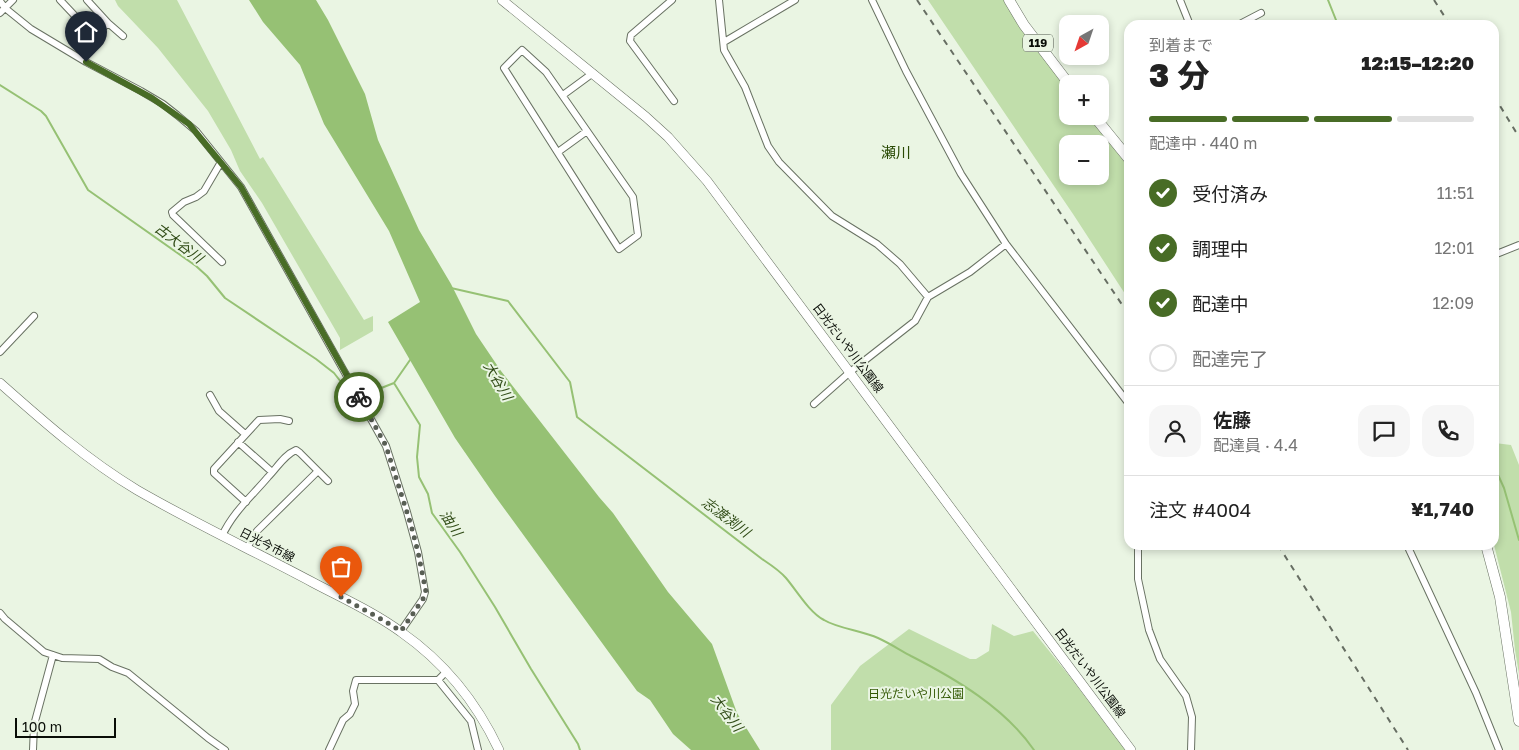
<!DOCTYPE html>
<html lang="ja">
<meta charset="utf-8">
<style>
:root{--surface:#fff;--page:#f6f6f6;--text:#222;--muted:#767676;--line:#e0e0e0;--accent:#486c26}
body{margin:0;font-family:"Golos Text","Noto Sans JP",sans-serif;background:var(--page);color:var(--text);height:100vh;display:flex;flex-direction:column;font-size:19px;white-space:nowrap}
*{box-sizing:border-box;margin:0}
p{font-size:16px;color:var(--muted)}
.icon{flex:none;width:28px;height:28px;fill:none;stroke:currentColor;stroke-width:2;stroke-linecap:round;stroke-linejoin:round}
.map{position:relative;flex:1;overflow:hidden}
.sheet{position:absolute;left:1124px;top:20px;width:375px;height:530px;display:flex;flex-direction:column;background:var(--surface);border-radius:15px;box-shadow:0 2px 8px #0003}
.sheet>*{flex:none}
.needle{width:32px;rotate:220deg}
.tools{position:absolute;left:1059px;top:15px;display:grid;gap:10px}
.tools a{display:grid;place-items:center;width:50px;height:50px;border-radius:10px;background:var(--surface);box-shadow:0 2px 8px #0003;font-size:25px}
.scale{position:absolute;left:15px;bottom:12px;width:101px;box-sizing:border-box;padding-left:5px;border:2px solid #090d07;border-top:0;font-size:14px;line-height:18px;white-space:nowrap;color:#090d07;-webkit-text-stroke:4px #eaf5e3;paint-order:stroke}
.pin{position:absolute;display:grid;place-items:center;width:42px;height:42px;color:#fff;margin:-51px -21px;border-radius:50% 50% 50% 0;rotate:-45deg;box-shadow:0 0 5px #0007}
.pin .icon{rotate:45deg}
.courier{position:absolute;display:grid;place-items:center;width:50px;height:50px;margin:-25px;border:4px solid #486c26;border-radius:50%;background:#fff;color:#222;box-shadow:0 1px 6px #0007}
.headline em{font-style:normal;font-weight:800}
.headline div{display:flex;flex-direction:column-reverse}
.headline{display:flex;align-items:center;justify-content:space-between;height:85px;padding:0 25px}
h1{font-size:32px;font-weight:800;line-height:38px}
.bar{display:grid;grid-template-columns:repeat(4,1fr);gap:8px 5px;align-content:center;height:60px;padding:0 25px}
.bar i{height:6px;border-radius:4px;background:var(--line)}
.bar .current{background:var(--accent)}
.bar p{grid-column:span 4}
.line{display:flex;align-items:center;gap:12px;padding:0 25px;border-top:1px solid var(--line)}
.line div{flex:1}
.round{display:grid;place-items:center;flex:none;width:52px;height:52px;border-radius:15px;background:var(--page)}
ol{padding:0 25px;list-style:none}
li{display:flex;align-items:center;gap:15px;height:55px}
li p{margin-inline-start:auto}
li .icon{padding:5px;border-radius:50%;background:var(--accent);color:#fff;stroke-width:4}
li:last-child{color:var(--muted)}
li i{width:28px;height:28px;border:2px solid var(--line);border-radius:50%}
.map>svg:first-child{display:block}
</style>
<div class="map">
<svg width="1519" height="750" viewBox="0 0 1519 750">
<rect width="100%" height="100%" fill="#eaf5e3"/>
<path fill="#c1deab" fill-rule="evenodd" d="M115,0h62l83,159 3,-2 101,163 9,-4v15l-33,19v-12l-78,-135 -22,-32 -9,-21 -23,-39 -50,-63 -40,-42z
M928,0h77l62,87 1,29h21l40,50v134l-56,-86zM1068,144h32v32h-32z
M1494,441l1,2 16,2 8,20v209l-4,-24 -4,-38 -17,-67z
M992,624l22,12 19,-5 38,47 54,72h-294v-45l29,-39 49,-37 61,30h6l13,-8z"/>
<path fill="#96c174" d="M249,0h67l12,20 37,74 13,46 41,90 32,54 25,50 25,37 98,126 14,16 55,79 44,52 25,69 23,37h-69l-18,-16 -23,-34 -13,-9 -142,-195 -40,-58 -67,-116 32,-20 -31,-71 -65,-107 -24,-59 -37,-43z"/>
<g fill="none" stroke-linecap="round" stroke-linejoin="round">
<path stroke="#96c174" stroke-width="2" d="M1328,0l10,25
M0,85l41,26 5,5 42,74 108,76 11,10 18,22 91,61 18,14 18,23 14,-2 28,-11
M451,288l57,13 62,81 7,35 185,142c9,6 17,11 24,19 11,13 23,34 38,42 13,8 38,11 54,18 11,5 22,12 33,18 45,23 94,52 123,94
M394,383l16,-23
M394,383l26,42 -3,32 2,20 9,17 4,19 28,39 35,55 36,62 47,75 2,6
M1494,466l10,22 15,52"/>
<g stroke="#697263" stroke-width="8">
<path id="minor" d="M60,0l34,36 14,-13
M87,0l21,23 15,13
M672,0l-41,35 -1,6 44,60
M719,0l5,50 21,37 23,59 11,16 53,54 45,28 23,20 28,33
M872,0l34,71 55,103 45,70 123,160
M1180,0l10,25
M0,1l5,7 26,21 55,33 55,29 22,13 14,11 19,16 45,56 145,259 21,66 11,40 7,40 -2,7 -22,32
M0,13l13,-13
M1238,25l23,-12
M724,42l71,-42
M522,50l24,22 87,125 5,38 -19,14 -115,-181z
M563,95l30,-22
M558,152l29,-21
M221,162l-17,29 -8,6 -12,5 -12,10 1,3 49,47
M1494,255l25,-10
M0,352l34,-36
M210,395l9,16 26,23
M814,404l36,-32 65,-51 13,-24 42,-25 36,-28
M238,442l34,30
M246,502l-32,-29v-4l45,-49 21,-1 9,2
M222,536c11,-24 30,-40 46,-59 9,-9 16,-22 28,-27l4,3 28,28
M1138,545v34l11,51 11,29 26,37 6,21 -1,33
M1407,545l69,148 23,57
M247,548l10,-17 61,-60
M0,613l5,6 39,33 18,6 37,1 13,8 16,6 80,65 17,12
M438,680l33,41 7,29
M33,750l1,-25 19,-70
M329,750l14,-30 7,-6 5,-10 -2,-13 3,-11h82l9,-9"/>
</g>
<g stroke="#697263" stroke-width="10">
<path id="major" d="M502,0l144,117 22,20 39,44 424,569
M0,383c44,39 87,77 137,107 57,33 117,61 175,92 30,16 62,30 89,50 43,30 76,71 98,118"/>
</g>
<g stroke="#697263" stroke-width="11">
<path id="highway" d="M1009,0l15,25 45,59
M1094,116l35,43
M1486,545l14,52 19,124"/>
</g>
<use href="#minor" stroke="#fff" stroke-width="6"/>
<use href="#major" stroke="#fff" stroke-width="9"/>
<use href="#highway" stroke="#fff" stroke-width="10"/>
<path stroke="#676e63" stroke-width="2" stroke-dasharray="6 6" stroke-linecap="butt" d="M917,0l212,315
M1434,0l16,25
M1494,96l25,41
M1278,545l130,205"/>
</g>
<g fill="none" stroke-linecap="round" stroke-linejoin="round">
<path stroke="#585e54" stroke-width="5" stroke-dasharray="0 9" d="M341,597l40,22 20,12 22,-32 3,-7 -8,-40 -7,-27 -25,-79 -27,-49"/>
<path stroke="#486c26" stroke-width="6" d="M86,62l66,36 37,26 52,63 118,210"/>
</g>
<g text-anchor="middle" stroke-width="4" stroke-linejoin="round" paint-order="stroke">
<rect fill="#eaf5e3" stroke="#4c5349" stroke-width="1" x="1023" y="34.5" width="30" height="17" rx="4"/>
<g font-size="11" font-weight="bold" fill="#090d07">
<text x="1038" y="47">119</text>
</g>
<g font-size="12" fill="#090d07" stroke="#eaf5e3">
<text transform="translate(848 348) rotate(53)" y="4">日光だいや川公園線</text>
<text transform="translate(267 545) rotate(27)" y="4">日光今市線</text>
<text transform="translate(1090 673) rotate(53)" y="4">日光だいや川公園線</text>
</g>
<g font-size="12" fill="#325803" stroke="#eaf5e3">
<text x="916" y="698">日光だいや川公園</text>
</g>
<g font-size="14" font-style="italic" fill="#314c17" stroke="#eaf5e3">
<text transform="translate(179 243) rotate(37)" y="5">古大谷川</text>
<text transform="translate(498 381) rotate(59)" y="5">大谷川</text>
<text transform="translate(726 517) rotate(37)" y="5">志渡渕川</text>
<text transform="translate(451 523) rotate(57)" y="5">油川</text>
<text transform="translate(727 713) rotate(53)" y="5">大谷川</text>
</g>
<g font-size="15" fill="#2b4b06" stroke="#eaf5e3">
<text x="896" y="158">瀬川</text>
</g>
</g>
</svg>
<div class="tools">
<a><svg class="needle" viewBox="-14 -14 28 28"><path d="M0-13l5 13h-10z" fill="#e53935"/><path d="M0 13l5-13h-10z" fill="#767676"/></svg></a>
<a>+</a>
<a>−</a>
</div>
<div class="scale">100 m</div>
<div class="pin" style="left:341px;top:597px;background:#ea580c"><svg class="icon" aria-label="bag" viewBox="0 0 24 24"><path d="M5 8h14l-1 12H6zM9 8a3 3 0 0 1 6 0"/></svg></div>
<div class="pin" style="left:86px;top:62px;background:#1f2937"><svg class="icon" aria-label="home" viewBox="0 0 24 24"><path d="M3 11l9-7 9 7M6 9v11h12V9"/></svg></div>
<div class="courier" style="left:359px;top:397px"><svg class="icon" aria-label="bike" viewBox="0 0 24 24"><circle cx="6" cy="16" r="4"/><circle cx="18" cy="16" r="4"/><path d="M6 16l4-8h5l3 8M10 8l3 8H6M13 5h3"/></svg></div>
<section class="sheet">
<div class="headline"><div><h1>3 分</h1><p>到着まで</p></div><em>12:15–12:20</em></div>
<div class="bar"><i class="current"></i><i class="current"></i><i class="current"></i><i></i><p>配達中 · 440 m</p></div>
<ol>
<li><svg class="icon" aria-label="check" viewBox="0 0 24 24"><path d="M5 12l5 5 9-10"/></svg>受付済み<p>11:51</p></li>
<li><svg class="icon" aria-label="check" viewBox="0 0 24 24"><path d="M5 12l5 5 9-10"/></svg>調理中<p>12:01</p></li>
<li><svg class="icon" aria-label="check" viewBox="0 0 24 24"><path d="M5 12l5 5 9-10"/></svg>配達中<p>12:09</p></li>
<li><i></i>配達完了</li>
</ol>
<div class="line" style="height:90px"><a class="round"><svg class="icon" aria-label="person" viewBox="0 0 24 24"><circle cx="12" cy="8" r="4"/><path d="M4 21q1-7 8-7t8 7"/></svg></a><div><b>佐藤</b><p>配達員 · 4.4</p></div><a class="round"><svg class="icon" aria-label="chat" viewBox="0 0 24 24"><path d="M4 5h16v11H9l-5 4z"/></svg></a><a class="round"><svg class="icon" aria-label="phone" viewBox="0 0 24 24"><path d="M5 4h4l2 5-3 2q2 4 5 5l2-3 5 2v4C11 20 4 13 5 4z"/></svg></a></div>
<div class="line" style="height:65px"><div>注文 #4004</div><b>¥1,740</b></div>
</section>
</div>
